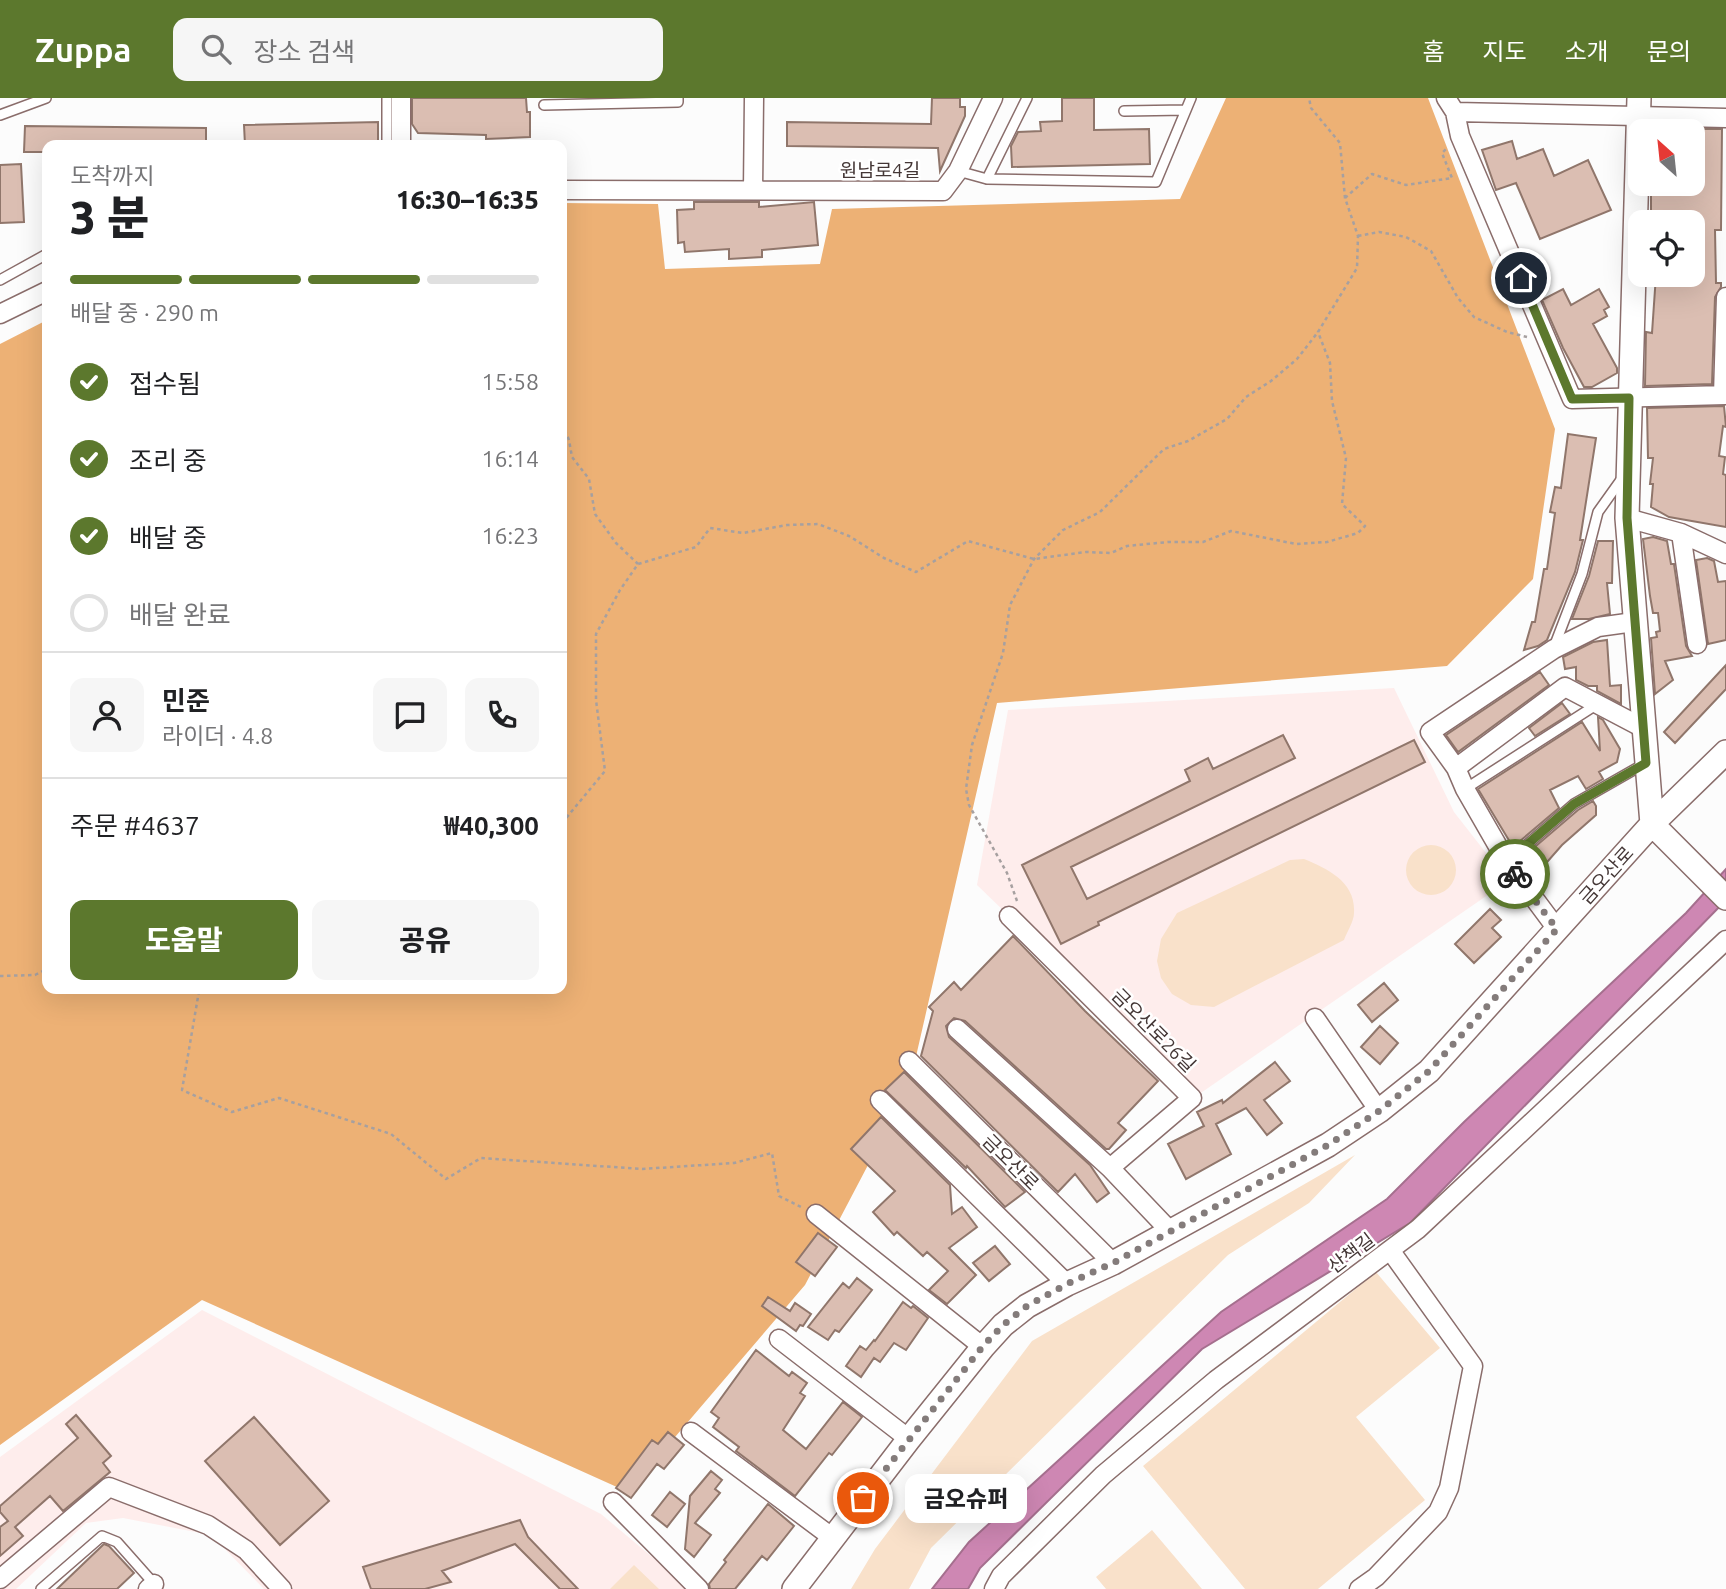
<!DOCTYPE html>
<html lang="ko">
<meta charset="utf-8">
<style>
:root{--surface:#fff;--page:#f6f6f6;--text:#202124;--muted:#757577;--line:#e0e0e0;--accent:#5c782d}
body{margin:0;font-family:Ubuntu,"Noto Sans KR",sans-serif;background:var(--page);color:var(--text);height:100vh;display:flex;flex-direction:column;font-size:26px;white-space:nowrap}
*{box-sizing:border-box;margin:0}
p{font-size:23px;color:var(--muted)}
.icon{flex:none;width:38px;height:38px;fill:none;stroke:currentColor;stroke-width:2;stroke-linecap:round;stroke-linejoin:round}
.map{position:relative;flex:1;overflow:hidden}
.panel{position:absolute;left:42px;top:42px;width:525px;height:854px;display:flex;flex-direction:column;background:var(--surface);border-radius:14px;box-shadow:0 7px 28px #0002}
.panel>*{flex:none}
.needle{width:46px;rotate:333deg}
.controls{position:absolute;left:1628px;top:21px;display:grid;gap:14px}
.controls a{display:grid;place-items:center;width:77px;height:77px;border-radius:14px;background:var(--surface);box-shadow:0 7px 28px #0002;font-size:35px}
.pin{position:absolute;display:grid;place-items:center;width:60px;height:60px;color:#fff;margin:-30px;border:4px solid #fff;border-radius:50%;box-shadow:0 2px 7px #0007}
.courier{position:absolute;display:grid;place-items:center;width:70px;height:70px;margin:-35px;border:5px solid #5c782d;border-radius:50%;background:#fff;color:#222;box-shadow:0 2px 9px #0007}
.bubble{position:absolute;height:49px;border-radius:14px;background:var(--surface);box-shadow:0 7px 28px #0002;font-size:23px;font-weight:800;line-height:49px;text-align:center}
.head em{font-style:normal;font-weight:800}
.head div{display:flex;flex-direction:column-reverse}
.head{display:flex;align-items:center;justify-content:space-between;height:119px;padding:0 28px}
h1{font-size:46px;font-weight:800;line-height:52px}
.bar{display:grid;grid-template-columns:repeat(4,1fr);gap:10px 7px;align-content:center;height:84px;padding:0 28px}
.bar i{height:9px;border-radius:5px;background:var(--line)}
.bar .active{background:var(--accent)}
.bar p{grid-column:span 4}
.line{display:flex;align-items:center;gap:18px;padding:0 28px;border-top:2px solid var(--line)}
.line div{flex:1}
.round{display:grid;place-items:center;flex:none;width:74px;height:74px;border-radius:14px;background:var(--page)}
ol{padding:0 28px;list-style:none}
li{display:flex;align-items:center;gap:21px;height:77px}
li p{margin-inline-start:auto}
li .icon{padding:7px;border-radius:50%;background:var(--accent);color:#fff;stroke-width:4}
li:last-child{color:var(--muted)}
li i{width:38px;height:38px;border:4px solid var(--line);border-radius:50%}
.button{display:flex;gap:14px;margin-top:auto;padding:14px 28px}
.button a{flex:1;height:80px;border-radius:14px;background:var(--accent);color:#fff;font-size:28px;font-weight:800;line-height:80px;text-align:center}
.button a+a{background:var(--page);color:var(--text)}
header{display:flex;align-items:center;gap:42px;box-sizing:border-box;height:98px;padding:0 35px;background:var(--accent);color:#fff}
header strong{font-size:33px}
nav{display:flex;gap:38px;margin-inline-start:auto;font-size:24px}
.search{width:490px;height:63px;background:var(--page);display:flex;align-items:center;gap:18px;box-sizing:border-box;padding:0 24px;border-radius:14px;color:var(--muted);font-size:26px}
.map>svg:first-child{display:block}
</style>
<header>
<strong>Zuppa</strong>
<div class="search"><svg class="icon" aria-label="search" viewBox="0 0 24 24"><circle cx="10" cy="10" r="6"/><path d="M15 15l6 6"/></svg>장소 검색</div>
<nav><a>홈</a><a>지도</a><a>소개</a><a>문의</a></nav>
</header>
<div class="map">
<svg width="1726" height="1491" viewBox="0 0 1726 1491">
<rect width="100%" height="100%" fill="#fcfcfc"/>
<path fill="#feedec" d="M1394,590l60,124 54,69 -313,216 -218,-212 31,-175z
M202,1212l399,204 89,75h-426l-53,-54 -88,-17 -37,5 -70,66h-16v-132z"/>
<path fill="#f9e1ca" d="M1406 772a25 25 0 1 1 50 0a25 25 0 1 1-50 0Z
M1304,761c24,10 52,23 50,54 0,8 -7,19 -10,27l-130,67 -23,-2 -19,-11 -11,-16 -4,-17 4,-22 16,-26 113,-53z
M1355,1057l-46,48 -81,52 -297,293 -22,41h-58l24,-40 157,-208z
M1376,1174l64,76 -84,69 69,83 -107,89h-73l-102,-123z
M1152,1432l50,59h-96l-10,-12z
M634,1467l25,24h-49z"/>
<path fill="#edb175" d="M1226,0h202l127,331 -22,150 -86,87 -450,37 -88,384 -104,198 -177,207 -426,-192 -202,145v-1101l47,-24v669h515v-786l96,1 7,65 155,-5 12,-55 348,-10z"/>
<path fill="#ce87b3" stroke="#a56f8e" stroke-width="2" d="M1726,771v31l-316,323 -208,126 -222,219 -12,21h-36l37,-47 252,-230 166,-113 77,-77 222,-209z"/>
<path fill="#dbbeb2" stroke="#90766b" stroke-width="2" d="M412,0h114l1,14h3v25l-44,2v-4l-68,-2 -6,-9z
M932,0h28v9h5v9l-25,55 -2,-23 -151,-2v-24l144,2z
M1062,0h32v32l55,-1 1,35 -138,3 -1,-21 7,-14 23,-1 -1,-9 22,-1z
M378,24v23h-133l-1,-20z
M25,28l181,2v17h-159v7h-23z
M1692,31h30l-1,101h-6l1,53h5v4l-6,10 -3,87 -67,2 1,-54 6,1 4,-58h36v-53l-41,-2v-29l2,-7h39z
M1512,43l5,18 26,-10 11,27 34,-16 23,50 -71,29 -24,-56 -20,7 -14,-40z
M21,66l3,58 -24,1v-58z
M694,104h65v5l55,-5 4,43 -56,5v7l-33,2v-10l-44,3 -1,-10 -6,1 -1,-33 17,-1z
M1563,191l8,16 28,-16 10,18 -5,3 3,6 -14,8 24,44v5l-25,14h-8l-21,-39 -21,-48z
M1724,308l2,21 -3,-1 -4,30 6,1 -2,17 3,1v52l-57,-10 -18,-10 2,-23h-3l3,-26h-5l-1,-50z
M1568,336l28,4 -16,102h3l-8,32 -28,68 -9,6 -14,4 8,-28h3l9,-53h3l8,-56 -5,-1 5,-25 6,1z
M1653,439l14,4 4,23h3l12,82 6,10 -27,5 8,19 -18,14 -4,-56 6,-1 -1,-5 4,-1 -2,-18h-5l-3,-17 -7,-57z
M1598,443h15l-1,42h-5l3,31 -21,5h-17l17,-43z
M1707,460l7,3 4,21 8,-1v59l-18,4 -12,-84z
M1607,542l3,46 11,-1v19l-24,-13v-5h-9l-12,-6v-13l-11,2 -2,-12 30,-15z
M1726,567v24l-51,54 -11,-11z
M1540,574l9,13 -91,67 -12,-17z
M1562,605l8,11 -35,22 -6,-8z
M1598,619l5,3 17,29 -3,13 -18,10 4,7 -17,10 -8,-13 -28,14 9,18 -46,39 -35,-58 104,-67 18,29z
M1283,637l12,23 -224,109 16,32 327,-159 11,22 -327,160 1,3 -38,19 -39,-79 168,-84 -5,-11 23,-12 5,11z
M1593,703l3,5v9l-34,30 -28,32 -13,-16 1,-3 56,-48z
M1490,811l11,11 -9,8 9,9 -27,26 -19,-19z
M1013,838l72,75 73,70 -40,42 8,7 -17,19h-3l-141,-128 -11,-3 -8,8 3,11 141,128 19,28 -12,9 -22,-28 -17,18 -137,-136 12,-45 -4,-4 25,-25 7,8z
M1384,885l14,17 -26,22 -14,-17z
M1380,928l18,17 -18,21 -19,-17z
M1275,964l15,19 -26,19 18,23 -15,12 -21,-27 -30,16 15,30 -45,25 -18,-35 36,-18 -7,-14 25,-12 1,3z
M904,974l121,120 -20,15 -38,-41 -1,2 -81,-78z
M881,1019l69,68 2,29 10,-7 15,20 -28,21 27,27 -29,29 -18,-14 19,-19 -21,-19 -4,4 -26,-24 -3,3 -21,-23 22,-21 -44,-42z
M818,1135l19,14 -22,29 -19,-14z
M995,1148l15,18 -21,17 -16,-18z
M857,1180l15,12 -33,42 -4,-2 -7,10 -20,-13 35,-44 6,5z
M768,1199l22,14 5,-8 16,11 -8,12 -3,-1 -4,6 -34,-25z
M903,1204l8,6 2,-2 15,12 -22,32 -12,-7 -14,19 -6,-4 -13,19 -15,-11 14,-20 6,4 8,-10 1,1z
M756,1252l33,26 3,-4 15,11 -7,10 5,3 -22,34 23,19 37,-47 19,15 -30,38 -3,-2 -34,43 -59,-45 3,-4 -26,-20 6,-9 -8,-6z
M76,1317l35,41 -8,7 7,9 -47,39 -13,-15 -35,31 8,9 -23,20v-29l8,-6 -8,-9v-6l78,-68 -12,-14z
M254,1319l75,84 -49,44 -75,-84z
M668,1334l16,13 -20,24 -7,-5 -26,34 -15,-10 36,-48 6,4z
M711,1373l11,9 -7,9 5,4 -25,30 16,12 -17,22 -9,-8 5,-53z
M670,1394l15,12 -18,23 -15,-12z
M768,1406l26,22 -27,34 -5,-4 -27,33h-25l-1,-5 17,-22 -2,-2z
M520,1422l8,17 50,52h-18l-45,-45 -73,27 9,11 -26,7h-54l-8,-22z
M104,1446l5,2 25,27 -17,16h-60z"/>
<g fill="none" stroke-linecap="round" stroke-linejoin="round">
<g stroke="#8a6d6b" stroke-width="12">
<path id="service" d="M544,7l134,-3v-4
M1124,13l62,-1
M0,17l46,-17
M387,47v-47
M958,73l29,8 169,3 35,-84
M987,81l40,-81
M0,182l47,-26
M1554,549l28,-73 16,-62 25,-35
M1465,691l131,-84
M1507,764l67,-58 70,-40
M41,1491l61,-53 15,6 39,44"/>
</g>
<g stroke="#8a6d6b" stroke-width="21">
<path id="minor" d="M1446,0l9,14 5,24 112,263 154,-4
M1455,14l271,6
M401,47v-47
M562,92l381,1 15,-20 35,-73
M753,92l1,-92
M0,216l47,-23
M1723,297l3,-98
M1627,420l54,15 45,21
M1681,435l16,111
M1456,670l109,-81 78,41
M1009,818l183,182 -82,70
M1557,831l-50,-67 -42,-73 -9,-21 -26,-36 124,-83 44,-22 36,-5
M1315,920l64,93
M957,931l153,139 60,63
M909,963l204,202
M880,1002l187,184
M816,1116l167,133
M779,1241l130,100
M691,1334l142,106
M613,1404l86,87
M0,1481l109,-92 99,38 38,25 36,39
M148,1491l6,-5
M994,1491l7,-13 102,-101 113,-95 202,-151 308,-289
M1359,1491l17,-12 62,-65 11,-24 24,-122 -83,-116"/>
</g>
<g stroke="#8a6d6b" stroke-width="26">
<path id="tertiary" d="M1639,0l-12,420 25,306 74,74
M794,1491l115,-150 74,-92 20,-22 24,-19 40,-22 46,-21 215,-118 51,-34 50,-40 223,-247 74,-72"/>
</g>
<path stroke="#a6a0a0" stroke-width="2.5" stroke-dasharray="3.5 3.5" stroke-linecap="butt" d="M1345,100l27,-24 34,11 46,-7 -10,-25 4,-4
M1358,138l21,-4 27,5 25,14 27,47 16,19 33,15 20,5
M562,326l7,16 3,17 17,22 6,35 21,29 22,21
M562,725l43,-52 -9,-71v-66l24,-44 18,-26 58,-17 14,-19 33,5 44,-8 31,-1 31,12 35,22 32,14 52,-31 66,18 52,-7 25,1 16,-7 41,-4h35l28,-11 65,13 31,-2 31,-9 7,-7 -23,-22 4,-46 -14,-57 -2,-38 -12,-31 39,-64 1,-32 -13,-38 -5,-55 -29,-35 -2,-10
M1017,803l-10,-28 -38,-68 -3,-16 6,-44 31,-92 7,-48 24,-46 29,-29 37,-18 64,-63 24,-8 39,-22 19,-22 25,-16 26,-22 21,-27
M0,878l35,-1 12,-6
M141,891l10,3 48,-1v-2
M199,893l-17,99 50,22 47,-14 112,36 55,45 35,-21 161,11 92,-6 38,-10 7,43 22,11"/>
<use href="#service" stroke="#fff" stroke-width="9"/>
<use href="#minor" stroke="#fff" stroke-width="18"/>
<use href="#tertiary" stroke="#fff" stroke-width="23"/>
</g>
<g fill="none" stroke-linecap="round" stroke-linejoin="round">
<path stroke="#847c7b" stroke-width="7" stroke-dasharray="0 12.6" d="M863,1400l120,-152 20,-21 24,-19 40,-22 46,-21 215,-118 51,-34 50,-40 128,-142 -42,-55"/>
<path stroke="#5c782d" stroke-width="9" d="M1515,776l-8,-12 67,-58 72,-41 -19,-245 2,-120 -57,1 -51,-121"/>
</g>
<g text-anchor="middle" stroke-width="5" stroke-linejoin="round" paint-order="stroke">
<g font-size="19" fill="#443736" stroke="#fff">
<text x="880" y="79">원남로4길</text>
<text transform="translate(1606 777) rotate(-48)" y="7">금오산로</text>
<text transform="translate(1154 932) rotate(45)" y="7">금오산로26길</text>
<text transform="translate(1011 1064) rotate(45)" y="7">금오산로</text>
<text transform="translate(1351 1155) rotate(-37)" y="7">산책길</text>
</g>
</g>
</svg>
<div class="controls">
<a><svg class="needle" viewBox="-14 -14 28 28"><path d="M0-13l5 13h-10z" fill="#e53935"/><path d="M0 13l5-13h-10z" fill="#757577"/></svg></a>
<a><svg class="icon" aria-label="locate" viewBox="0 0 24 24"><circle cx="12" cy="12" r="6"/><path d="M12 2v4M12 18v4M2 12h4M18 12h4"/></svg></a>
</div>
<div class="pin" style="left:863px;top:1400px;background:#ea580c"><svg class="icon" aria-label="bag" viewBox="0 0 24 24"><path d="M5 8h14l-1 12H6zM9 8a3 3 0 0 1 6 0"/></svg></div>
<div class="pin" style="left:1521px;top:180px;background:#1f2937"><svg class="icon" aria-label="home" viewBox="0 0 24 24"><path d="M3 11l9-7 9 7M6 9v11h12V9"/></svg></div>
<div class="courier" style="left:1515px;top:776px"><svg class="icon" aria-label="bike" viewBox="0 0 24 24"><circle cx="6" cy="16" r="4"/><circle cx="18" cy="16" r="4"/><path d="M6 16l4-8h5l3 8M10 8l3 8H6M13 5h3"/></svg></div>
<div class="bubble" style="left:905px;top:1376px;width:122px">금오슈퍼</div>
<section class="panel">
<div class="head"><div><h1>3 분</h1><p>도착까지</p></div><em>16:30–16:35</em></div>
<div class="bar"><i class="active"></i><i class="active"></i><i class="active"></i><i></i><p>배달 중 · 290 m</p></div>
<ol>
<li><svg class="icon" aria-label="check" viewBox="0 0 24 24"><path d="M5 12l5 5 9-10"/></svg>접수됨<p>15:58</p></li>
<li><svg class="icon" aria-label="check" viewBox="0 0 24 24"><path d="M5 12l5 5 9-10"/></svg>조리 중<p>16:14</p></li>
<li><svg class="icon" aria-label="check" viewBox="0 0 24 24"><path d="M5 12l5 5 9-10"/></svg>배달 중<p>16:23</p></li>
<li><i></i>배달 완료</li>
</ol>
<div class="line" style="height:126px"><a class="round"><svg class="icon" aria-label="person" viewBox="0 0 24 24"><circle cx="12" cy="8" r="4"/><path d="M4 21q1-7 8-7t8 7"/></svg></a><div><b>민준</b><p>라이더 · 4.8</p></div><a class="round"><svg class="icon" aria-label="chat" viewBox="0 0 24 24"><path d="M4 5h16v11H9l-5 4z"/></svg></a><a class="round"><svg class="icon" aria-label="phone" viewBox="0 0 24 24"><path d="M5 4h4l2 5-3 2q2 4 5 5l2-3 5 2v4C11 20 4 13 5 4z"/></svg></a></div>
<div class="line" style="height:91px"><div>주문 #4637</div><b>₩40,300</b></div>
<div class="button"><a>도움말</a><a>공유</a></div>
</section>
</div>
